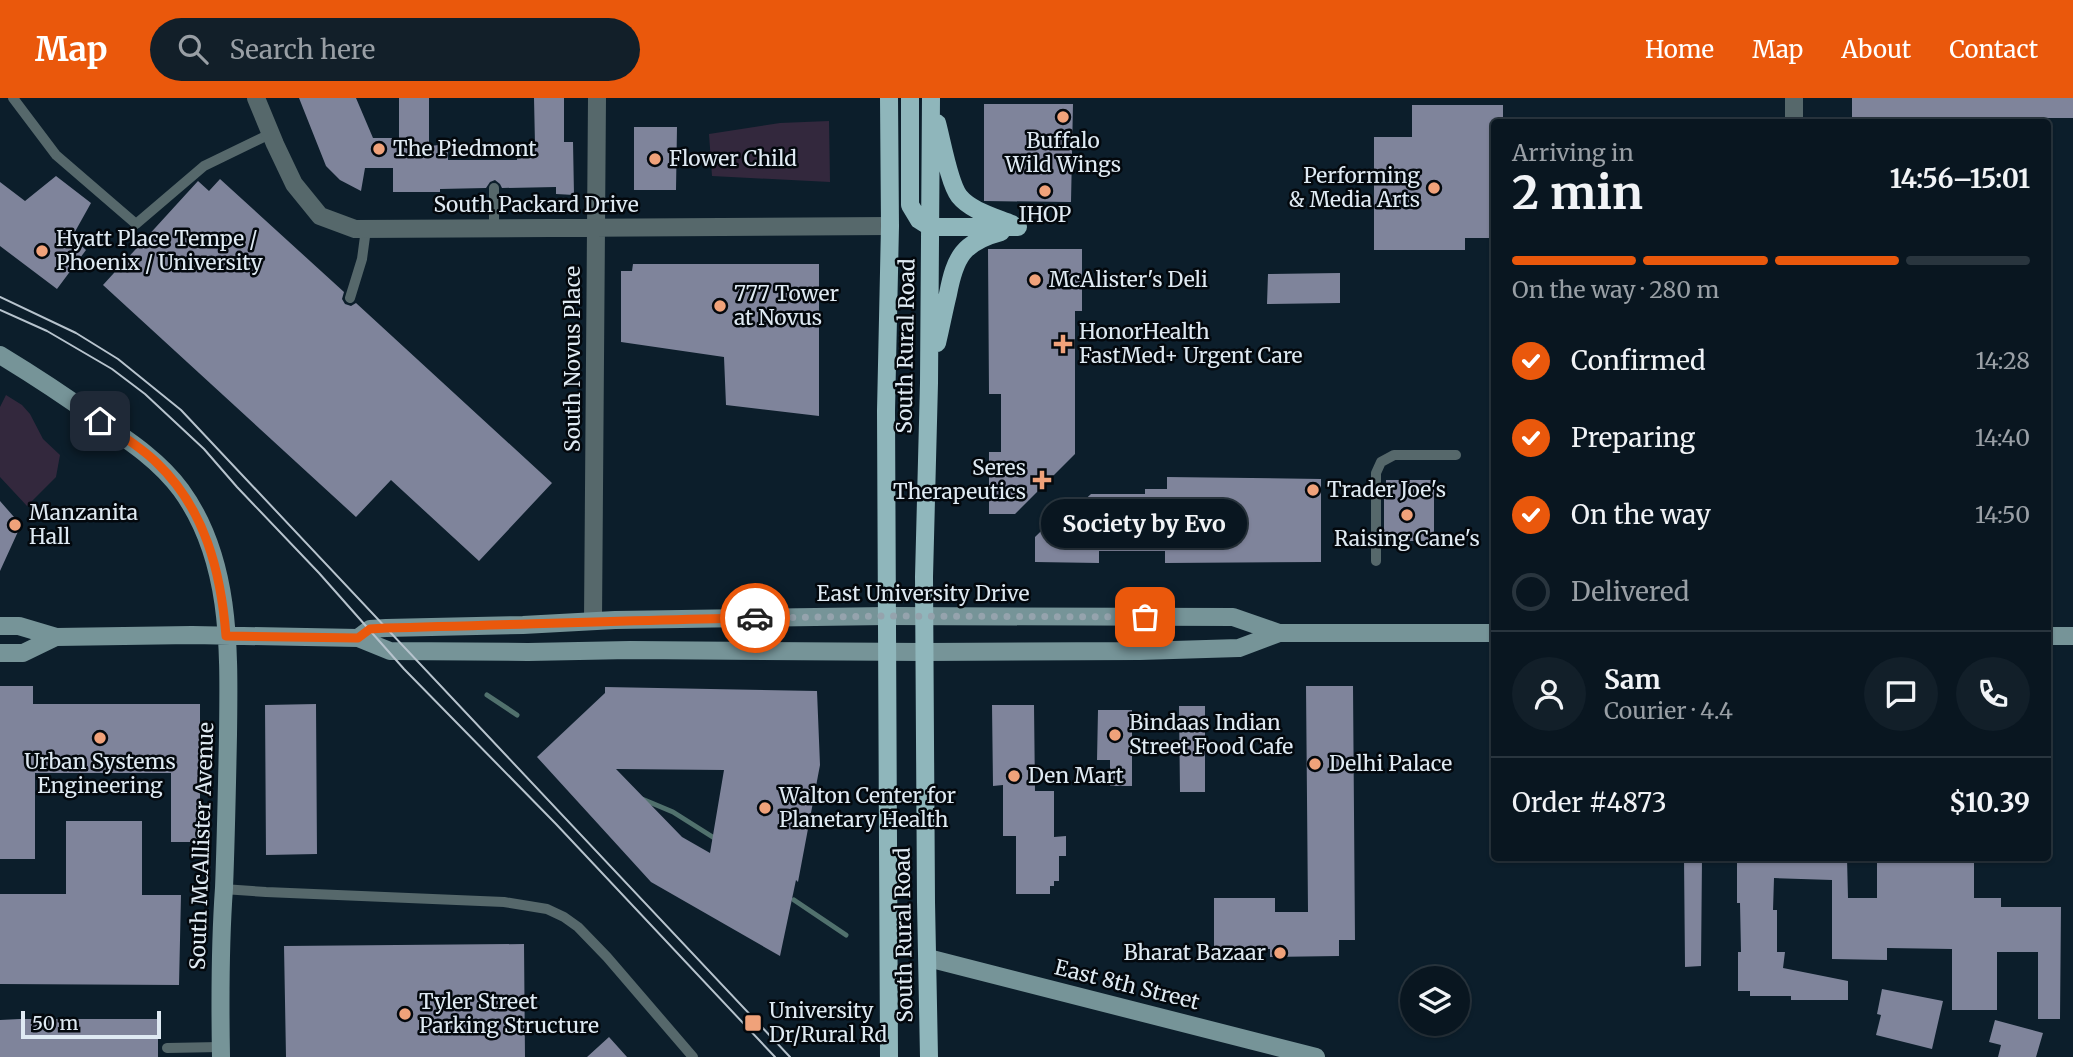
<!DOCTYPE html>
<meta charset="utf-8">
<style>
:root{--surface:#091620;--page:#121f29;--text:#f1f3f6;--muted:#999fa5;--line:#29353e;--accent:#ea580c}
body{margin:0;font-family:Merriweather,serif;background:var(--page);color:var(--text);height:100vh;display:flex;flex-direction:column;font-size:26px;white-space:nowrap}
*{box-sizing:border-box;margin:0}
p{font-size:23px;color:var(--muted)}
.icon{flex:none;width:38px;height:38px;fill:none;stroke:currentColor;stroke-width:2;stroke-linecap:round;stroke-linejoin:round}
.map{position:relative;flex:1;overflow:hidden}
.side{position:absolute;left:1491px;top:21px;width:560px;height:742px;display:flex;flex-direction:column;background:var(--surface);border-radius:7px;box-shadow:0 2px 5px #0004,0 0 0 2px var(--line)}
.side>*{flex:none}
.fabs{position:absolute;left:1400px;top:868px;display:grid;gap:14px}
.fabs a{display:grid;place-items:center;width:70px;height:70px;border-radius:50%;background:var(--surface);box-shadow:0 2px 5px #0004,0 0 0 2px var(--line);font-size:35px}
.scale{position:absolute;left:21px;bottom:18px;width:140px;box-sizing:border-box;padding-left:7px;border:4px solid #dfeaf3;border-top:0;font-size:19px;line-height:24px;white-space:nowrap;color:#dfeaf3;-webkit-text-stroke:5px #03080d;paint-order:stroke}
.pin{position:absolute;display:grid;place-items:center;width:60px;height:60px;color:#fff;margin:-30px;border-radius:14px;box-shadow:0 4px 10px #0006}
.courier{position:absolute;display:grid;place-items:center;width:70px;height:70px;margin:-35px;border:5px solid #ea580c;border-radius:50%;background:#fff;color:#222;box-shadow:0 2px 9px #0007}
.bubble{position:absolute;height:49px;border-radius:24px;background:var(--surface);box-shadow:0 2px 5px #0004,0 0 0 2px var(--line);font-size:23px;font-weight:700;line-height:49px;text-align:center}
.head em{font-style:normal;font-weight:700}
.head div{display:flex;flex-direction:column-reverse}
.head{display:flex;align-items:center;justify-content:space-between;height:119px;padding:0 21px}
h1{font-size:46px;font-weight:700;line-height:52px}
.bar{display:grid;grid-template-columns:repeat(4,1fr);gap:10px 7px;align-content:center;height:84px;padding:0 21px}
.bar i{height:9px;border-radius:5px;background:var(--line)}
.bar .on{background:var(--accent)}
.bar p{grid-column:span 4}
.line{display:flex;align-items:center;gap:18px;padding:0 21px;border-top:2px solid var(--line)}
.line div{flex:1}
.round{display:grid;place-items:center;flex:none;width:74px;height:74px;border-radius:37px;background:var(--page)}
ol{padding:0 21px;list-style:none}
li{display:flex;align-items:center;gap:21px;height:77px}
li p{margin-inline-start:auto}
li .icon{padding:7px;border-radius:50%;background:var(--accent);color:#fff;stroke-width:4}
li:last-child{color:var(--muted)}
li i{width:38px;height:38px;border:4px solid var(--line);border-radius:50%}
header{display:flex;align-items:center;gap:42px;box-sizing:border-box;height:98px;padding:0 35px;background:var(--accent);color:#fff}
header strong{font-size:33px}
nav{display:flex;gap:38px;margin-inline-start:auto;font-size:24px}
.search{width:490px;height:63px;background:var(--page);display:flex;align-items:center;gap:18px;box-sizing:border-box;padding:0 24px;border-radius:38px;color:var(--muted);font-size:26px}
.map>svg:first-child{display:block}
</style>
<header>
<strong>Map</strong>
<div class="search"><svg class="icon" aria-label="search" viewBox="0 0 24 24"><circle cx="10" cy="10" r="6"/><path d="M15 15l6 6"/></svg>Search here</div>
<nav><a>Home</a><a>Map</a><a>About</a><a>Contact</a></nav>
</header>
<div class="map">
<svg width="2073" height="959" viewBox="0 0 2073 959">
<rect width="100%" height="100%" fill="#0c1e2b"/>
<path fill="#33283d" d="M829,23l1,61 -118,-6 -3,-42 71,-11z
M6,297l16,10 8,9 13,25 17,16 -4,22 -29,29 -27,-29v-70z"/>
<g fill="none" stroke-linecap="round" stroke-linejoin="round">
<path stroke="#51716d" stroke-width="5" d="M487,597l30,20
M642,701l31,13 46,29
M794,802l52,35"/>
</g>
<path fill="#7f849b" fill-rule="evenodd" d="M299,0h57l17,40h26v-40h30v48l10,-1v7h9v8h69v-15h18l-1,-47h30v44h9l1,53 -18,-1v-7l-54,1 -2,-4 -5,-4 -5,2 -4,6 -46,1v3h-47v-24h-28l-4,23 -21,-11 -14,-14z
M1852,0h221v20h-221z
M984,6h89l-2,98 -87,-1z
M1412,7h91v17h-9v116h-29v12h-91v-113h38z
M634,29h43l-1,63h-42z
M56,78l35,27 -19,34 14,13 -29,39 -57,-43v-64l25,19z
M220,81l124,113 -2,7 3,5 6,2 5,-3 196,180 -73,78 -88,-81 -35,37 -253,-232 95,-104 11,10z
M988,151h94v62h-7v143l-60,60h-26v-62h12v-58h-12z
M633,166h186v152l-93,-11 -2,-48 -103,-15v-71h11z
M1340,175v30l-73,1 1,-30z
M1167,379l154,2v83l-156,1v-12h-66v12l-64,-1v-25l39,-38 5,6 12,-11h54v-5h22z
M1386,382h48v61h-50v-52h2z
M0,403l21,24 -21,46z
M0,588h33v18h167v138h-29v-69h-136v86h-35z
M1306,588h47l2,254h-16v16l-69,1v-8h-56v-51h61v14h33z
M605,589l212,4 3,74 -22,117 -2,-2 -16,76 -129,-74 -114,-125 68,-64zM616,671l108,1 -14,83 -28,-16z
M316,606l1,150 -51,1 -1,-150z
M992,607h42l1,86h19v46l12,-1v20h-7v25h-5v5h-4v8h-34v-58h-13v-51l-10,1z
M1179,608h26v86h-25z
M1098,612h34v76h-22v-26h-13z
M66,723h76v74h39l-2,90 -179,-1v-90h66z
M1684,760h18l-1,108 -16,1z
M1737,760h110l1,40h29v-40h97v40h27v9h60l-1,112h-22v-67h-41v58h-45v-61l-65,-1v12l-55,-1v-79l-58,-2 -1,32h4v42h8l-2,16 65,13v19h-57v-4h-41v-5h-12v-39h3l-1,-49h-3z
M524,846l1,113h-239l-2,-111z
M1882,891l61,12 -11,48 -56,-14 5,-20 -4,-1z
M20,921h138v38h-158v-37z
M1995,922l48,13 -7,24h-38l3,-12 -12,-3z
M609,939l18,20h-40z"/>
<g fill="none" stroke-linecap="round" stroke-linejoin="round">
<path stroke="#56686b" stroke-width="10" d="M13,0l43,57 80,69 68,-58 66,-32
M494,130v-40
M350,200l12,-39 4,-30
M1376,463v-88l5,-11 13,-7h62
M223,791l43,3 238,10 43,7 17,8 14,10 29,30 86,100
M167,950l53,-1"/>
<path stroke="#56686b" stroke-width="18" d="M256,0l19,46 19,40 26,32 35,13 535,-3
M1794,0v24
M593,523l4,-523"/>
<path stroke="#769498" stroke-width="18" d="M0,257c33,20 65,41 97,64 31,21 62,41 84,71 51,70 48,162 47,245 -1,51 -2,102 -4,153 -4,56 -4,113 -3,169
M0,528h19l37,11 136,-2 166,3 32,13 138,1 102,-2 294,2 216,-1 99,-3 40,-15h215
M2048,538h25
M358,540l12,-9 16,-1 137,-3 92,-5 271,-4 347,1 46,16
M0,555h23l33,-16
M928,860l388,99"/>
<path stroke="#8fb6bb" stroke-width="18" d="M910,0v107l9,15 11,7h88
M937,25c5,18 12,60 22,73 12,15 36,21 53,28
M937,245c4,-16 7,-33 11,-49 7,-37 15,-52 53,-62
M889,959l-3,-646 4,-185 -1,-128
M929,959l-3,-155 -2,-325 5,-194 2,-285"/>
<path stroke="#b7c3cd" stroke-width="2" d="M0,199l76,36 42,26 63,51 609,647
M0,212l47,21 65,38 33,25 59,55 33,38 82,86 85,96 152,155 219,233"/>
</g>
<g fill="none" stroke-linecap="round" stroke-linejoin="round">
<path stroke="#95a3ad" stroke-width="7" stroke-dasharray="0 12.6" d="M755,520l131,-2 259,1"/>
<path stroke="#ea580c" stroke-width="9" d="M100,323c19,13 40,25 57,42 48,46 64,109 69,173l132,2 12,-9 16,-1c123,-3 246,-8 369,-10"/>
</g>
<g fill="#f0a27a" stroke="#03080d" stroke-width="2.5">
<circle cx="1063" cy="19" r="7"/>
<circle cx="379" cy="51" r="7"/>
<circle cx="655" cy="61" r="7"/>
<circle cx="1434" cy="90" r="7"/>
<circle cx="1045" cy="93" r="7"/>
<circle cx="42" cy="153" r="7"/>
<circle cx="1035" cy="182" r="7"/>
<circle cx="720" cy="208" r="7"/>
<path d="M1059.5 235.5h7v7h7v7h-7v7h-7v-7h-7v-7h7z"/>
<path d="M1038.5 371.5h7v7h7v7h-7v7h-7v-7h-7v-7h7z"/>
<circle cx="1313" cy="392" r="7"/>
<circle cx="1407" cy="417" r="7"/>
<circle cx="15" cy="427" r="7"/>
<circle cx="1115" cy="637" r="7"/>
<circle cx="100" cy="640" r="7"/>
<circle cx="1315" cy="666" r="7"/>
<circle cx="1014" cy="678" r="7"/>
<circle cx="765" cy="710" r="7"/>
<circle cx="1280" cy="855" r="7"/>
<circle cx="405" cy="916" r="7"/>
<rect x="744" y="916" width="18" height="18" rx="3.5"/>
</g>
<g text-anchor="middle" stroke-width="5" stroke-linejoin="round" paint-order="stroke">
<g font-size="21" fill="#dfeaf3" stroke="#03080d" text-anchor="start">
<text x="1063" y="50" text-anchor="middle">Buffalo<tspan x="1063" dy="24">Wild Wings</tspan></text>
<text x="393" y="58">The Piedmont</text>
<text x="669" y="68">Flower Child</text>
<text x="1420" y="85" text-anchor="end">Performing<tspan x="1420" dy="24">&amp; Media Arts</tspan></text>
<text x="1045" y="124" text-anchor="middle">IHOP</text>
<text x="56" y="148">Hyatt Place Tempe /<tspan x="56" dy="24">Phoenix / University</tspan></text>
<text x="1049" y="189">McAlister's Deli</text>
<text x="734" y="203">777 Tower<tspan x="734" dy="24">at Novus</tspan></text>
<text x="1079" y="241">HonorHealth<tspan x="1079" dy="24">FastMed+ Urgent Care</tspan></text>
<text x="1026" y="377" text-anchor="end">Seres<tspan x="1026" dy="24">Therapeutics</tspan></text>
<text x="1327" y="399">Trader Joe's</text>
<text x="29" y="422">Manzanita<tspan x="29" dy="24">Hall</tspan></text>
<text x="1407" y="448" text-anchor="middle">Raising Cane's</text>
<text x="1129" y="632">Bindaas Indian<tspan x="1129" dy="24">Street Food Cafe</tspan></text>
<text x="100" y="671" text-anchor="middle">Urban Systems<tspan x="100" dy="24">Engineering</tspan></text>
<text x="1329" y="673">Delhi Palace</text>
<text x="1028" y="685">Den Mart</text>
<text x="779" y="705">Walton Center for<tspan x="779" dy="24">Planetary Health</tspan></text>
<text x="1266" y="862" text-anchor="end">Bharat Bazaar</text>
<text x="419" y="911">Tyler Street<tspan x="419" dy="24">Parking Structure</tspan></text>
<text x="769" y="920">University<tspan x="769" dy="24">Dr/Rural Rd</tspan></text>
</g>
<g font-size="21" fill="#dfeaf3" stroke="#03080d">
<text x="536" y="114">South Packard Drive</text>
<text transform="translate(906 248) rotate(-89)" y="7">South Rural Road</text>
<text transform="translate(573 261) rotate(-90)" y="7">South Novus Place</text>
<text x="923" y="503">East University Drive</text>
<text transform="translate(202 748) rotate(-88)" y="7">South McAllister Avenue</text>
<text transform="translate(904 837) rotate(-91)" y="7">South Rural Road</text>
<text transform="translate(1127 887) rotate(14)" y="7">East 8th Street</text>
</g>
</g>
</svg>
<div class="fabs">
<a><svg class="icon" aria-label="layers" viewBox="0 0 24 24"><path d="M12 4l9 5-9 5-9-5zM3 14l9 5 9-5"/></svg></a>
</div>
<div class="scale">50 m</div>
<div class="pin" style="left:1145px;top:519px;background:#ea580c"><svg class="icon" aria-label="bag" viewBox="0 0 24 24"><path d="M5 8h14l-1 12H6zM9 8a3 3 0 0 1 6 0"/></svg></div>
<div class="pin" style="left:100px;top:323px;background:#1f2937"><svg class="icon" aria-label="home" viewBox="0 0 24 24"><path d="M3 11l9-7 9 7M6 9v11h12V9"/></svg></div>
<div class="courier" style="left:755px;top:520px"><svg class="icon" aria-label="car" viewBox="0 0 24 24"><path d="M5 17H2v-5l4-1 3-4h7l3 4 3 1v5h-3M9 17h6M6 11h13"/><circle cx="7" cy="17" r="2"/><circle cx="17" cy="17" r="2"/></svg></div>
<div class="bubble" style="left:1041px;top:401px;width:206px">Society by Evo</div>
<section class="side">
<div class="head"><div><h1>2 min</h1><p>Arriving in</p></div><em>14:56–15:01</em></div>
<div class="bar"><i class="on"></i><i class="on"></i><i class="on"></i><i></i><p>On the way · 280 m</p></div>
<ol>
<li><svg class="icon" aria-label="check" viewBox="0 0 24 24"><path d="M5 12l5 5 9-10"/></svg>Confirmed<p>14:28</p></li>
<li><svg class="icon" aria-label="check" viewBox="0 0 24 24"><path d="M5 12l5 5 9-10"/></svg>Preparing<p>14:40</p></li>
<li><svg class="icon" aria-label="check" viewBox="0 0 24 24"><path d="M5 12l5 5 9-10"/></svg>On the way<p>14:50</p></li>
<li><i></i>Delivered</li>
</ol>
<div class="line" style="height:126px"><a class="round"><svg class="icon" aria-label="person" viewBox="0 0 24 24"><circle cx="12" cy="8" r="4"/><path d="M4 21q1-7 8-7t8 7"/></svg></a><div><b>Sam</b><p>Courier · 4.4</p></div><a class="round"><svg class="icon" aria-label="chat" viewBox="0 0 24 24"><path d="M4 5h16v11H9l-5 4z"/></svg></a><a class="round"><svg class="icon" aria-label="phone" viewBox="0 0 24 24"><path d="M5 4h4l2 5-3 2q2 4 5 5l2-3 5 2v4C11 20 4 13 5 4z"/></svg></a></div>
<div class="line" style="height:91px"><div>Order #4873</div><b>$10.39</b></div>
</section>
</div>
